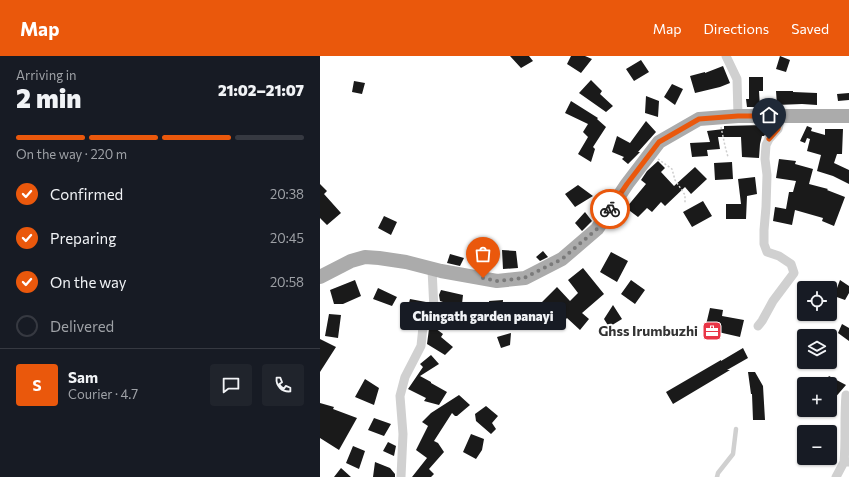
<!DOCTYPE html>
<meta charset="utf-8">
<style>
:root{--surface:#171b24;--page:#20242c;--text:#f1f3f6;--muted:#9ea1a6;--line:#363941;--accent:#ea580c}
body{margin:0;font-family:Commissioner,sans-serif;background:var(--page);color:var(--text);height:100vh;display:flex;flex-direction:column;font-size:15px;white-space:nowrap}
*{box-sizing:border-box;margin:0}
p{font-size:13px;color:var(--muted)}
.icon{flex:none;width:22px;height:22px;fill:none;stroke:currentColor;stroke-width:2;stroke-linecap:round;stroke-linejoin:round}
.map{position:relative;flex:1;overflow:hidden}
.drawer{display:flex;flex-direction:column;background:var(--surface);width:320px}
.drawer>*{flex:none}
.controls{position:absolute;left:477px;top:225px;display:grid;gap:8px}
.controls a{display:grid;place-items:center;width:40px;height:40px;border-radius:4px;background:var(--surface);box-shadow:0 1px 3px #0004;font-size:20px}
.pin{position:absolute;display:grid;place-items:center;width:34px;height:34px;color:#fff;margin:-41px -17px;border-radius:50% 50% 50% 0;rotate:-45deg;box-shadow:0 0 4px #0007}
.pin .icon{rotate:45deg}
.courier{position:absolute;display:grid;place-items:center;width:40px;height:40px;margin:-20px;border:3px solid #ea580c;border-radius:50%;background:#fff;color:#222;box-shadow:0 1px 5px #0007}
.bubble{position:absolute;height:28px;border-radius:4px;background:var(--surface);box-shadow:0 1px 3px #0004;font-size:13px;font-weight:800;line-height:28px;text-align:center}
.head em{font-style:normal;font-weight:800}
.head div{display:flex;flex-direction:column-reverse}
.head{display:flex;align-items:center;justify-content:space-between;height:68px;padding:0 16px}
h1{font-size:26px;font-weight:800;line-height:30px}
.bar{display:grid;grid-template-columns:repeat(4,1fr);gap:6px 4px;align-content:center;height:48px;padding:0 16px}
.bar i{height:5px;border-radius:3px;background:var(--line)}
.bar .active{background:var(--accent)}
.bar p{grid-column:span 4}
.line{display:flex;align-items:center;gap:10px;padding:0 16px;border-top:1px solid var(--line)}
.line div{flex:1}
.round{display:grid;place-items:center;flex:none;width:42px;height:42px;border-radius:4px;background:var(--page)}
ol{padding:0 16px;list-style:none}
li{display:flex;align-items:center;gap:12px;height:44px}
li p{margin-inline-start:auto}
li .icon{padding:4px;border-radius:50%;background:var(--accent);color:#fff;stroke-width:4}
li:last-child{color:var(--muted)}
li i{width:22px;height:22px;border:2px solid var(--line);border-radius:50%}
header{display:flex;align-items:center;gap:24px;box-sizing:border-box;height:56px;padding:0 20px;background:var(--accent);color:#fff}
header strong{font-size:19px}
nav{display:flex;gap:22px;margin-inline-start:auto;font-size:14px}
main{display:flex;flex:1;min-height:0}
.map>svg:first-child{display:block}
</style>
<header>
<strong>Map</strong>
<nav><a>Map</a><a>Directions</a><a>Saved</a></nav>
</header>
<main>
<section class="drawer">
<div class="head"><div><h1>2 min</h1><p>Arriving in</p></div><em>21:02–21:07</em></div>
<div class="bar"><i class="active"></i><i class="active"></i><i class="active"></i><i></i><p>On the way · 220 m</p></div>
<ol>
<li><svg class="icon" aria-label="check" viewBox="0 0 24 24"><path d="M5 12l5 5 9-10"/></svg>Confirmed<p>20:38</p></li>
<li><svg class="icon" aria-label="check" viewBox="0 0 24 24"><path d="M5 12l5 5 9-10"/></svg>Preparing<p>20:45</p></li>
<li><svg class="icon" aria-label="check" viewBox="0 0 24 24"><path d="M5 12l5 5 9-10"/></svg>On the way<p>20:58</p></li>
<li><i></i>Delivered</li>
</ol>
<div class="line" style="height:72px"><b class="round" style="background:var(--accent);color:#fff">S</b><div><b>Sam</b><p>Courier · 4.7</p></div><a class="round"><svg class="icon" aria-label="chat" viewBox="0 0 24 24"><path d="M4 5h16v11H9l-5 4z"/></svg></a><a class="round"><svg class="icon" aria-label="phone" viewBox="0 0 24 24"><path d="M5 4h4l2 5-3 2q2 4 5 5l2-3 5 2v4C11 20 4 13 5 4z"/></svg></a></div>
</section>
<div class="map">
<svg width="529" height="421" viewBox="0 0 529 421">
<rect width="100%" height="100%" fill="#fff"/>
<path fill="#1a1a1a" d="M190,0h19l4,5 -12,7z
M251,0h14l7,3 -11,14 -14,-9z
M460,0l10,4 -4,12 -10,-3z
M321,4l8,12 -15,9 -8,-12z
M403,10l7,17 -10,4 -25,6 -5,-17 15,-4v1z
M429,21h14v14h-4l1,16h-13l-1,-8h3z
M271,24l11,11 -2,3 13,12 -7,6 -27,-19z
M34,25l11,2 -3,11 -10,-2z
M352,28l11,5 -8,16 -11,-8z
M456,35h17v1l24,1v12l-15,-1 -25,1z
M529,37v7l-11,1 -1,-7z
M326,40l13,5 -1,16 -13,-4z
M251,45l27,17 -1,1 9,8 -13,20 2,2 -4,13 -13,-8 10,-17 -5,-5 5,-8 -23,-11z
M326,65l10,11 -18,20h2l-12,12 -6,-5 2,-2 -12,-5 5,-16 13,7z
M448,69v6l-4,5h-2l-2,8 -1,14 -17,-1 -1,-20h-23l2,12 -13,1 1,6 -16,1 -2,-14 20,-1 -3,-11 17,-2v-3z
M487,70l5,2 -1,3 14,4v-6h18l-1,25h-5l-3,9 15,7v14l-16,-8 -16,-5 4,-16 -14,-4 3,-12 -3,-1 -2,5 -5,-2z
M459,103l17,2 -1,3 18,5 -4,15 19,5 -1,1 18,7 -11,29 -12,-5 1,-3 -28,-8 -3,15 -19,-4 2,-14 11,2 3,-17h4l3,-11 -20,-3z
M338,105l7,7 -4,4 13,14 21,-19 12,12 -16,15 -6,-7 -20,19 -4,-4 -9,10 -5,-4 -9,9 -12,-9 20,-24 -5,-4 6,-9z
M412,106l1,17 -18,1 -1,-17z
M435,121l2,17 -10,2 -1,23h-20v-15h15l-3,-25z
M0,128l7,7 -3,3 17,19 -14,12 -7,-7z
M258,129l15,11 -18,11 -10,-13z
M383,145l9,15 -20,11 -9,-15z
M265,156l7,9 -10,10 -7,-8z
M64,160l13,6 -6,13 -13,-7z
M182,194l14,1 2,17 -15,1z
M223,195l5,6 -8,4 -4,-4z
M291,196l17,9 -11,21 -17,-10z
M130,198l14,4 -4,8 -13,-3z
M263,212l21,26 -22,19 7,6 -9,11 -13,-12 -2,2 -12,-12 -3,3 -8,-9 15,-15 13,14 8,-8 -10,-13z
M35,224l6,16 -18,8h-9l-4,-14z
M311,224l14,10 -10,14 -14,-10z
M520,224l9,6v7l-4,7 -11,-4z
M58,232l19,9 -5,9 -19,-7z
M121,234l22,5 -1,9 -7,2 -15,-5 -1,-6z
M90,243l16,3 -5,16 -15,-4z
M183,244l-1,13 -12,1 -1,-13z
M293,249l9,14 -13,8 -5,-8z
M390,252l13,2 -1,6 22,4 -4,17 -35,-8z
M9,258l12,1 -3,23 -13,-2z
M522,268l7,4v13l-11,-8z
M111,269l12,9 -2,3 12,10 -8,8 -18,-11 2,-15z
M495,273l6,2 -2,5h-9z
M191,277l-1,12 -9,3 -4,-11z
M0,283l16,8 -16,25z
M423,292l5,10 -21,12h3l-57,34 -7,-12 55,-32v1z
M111,299l8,9 -19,12 11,6v1l16,9 -8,13 -15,-4 2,-3 -18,-9 15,-22 -3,-3z
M428,316h7l8,14 2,34h-12l-1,-26h-1z
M509,320l17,9 -13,15 -3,-5v-11h-7z
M45,323l14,9 -5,17 -19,-8z
M139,339l11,10 -13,11h-2l-3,-3 -18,28 4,2 6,9 -15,17 5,5 -3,3h-19l15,-19 -11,-8 12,-24 -6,-4 9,-9z
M0,347l14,4 -1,2 24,9 -18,32 -19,-12z
M166,350l12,10 -6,7 4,6 -5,5 -15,-13 -1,-7z
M54,362l17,6 -7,12 -16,-6z
M151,378l13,5 -2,11 -6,9 -13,-7z
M68,386l8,4 -2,10 -11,-5z
M33,390l12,5 -6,18 -13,-6z
M55,406l15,6 5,6v3h-22z
M21,412l10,9h-17z"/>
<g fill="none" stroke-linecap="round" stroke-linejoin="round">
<path stroke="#cdcdcd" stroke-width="1.5" stroke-dasharray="2 2" stroke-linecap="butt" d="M401,71l4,19 3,11
M338,103l14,10 3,11 10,15v9"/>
<path stroke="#d0d0d0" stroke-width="4.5" d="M397,421l1,-4 15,-19 3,-25"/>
<path stroke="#d0d0d0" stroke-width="9" d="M406,0l11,23 1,37
M438,270l4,-5 11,-20 21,-28 -3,-9 -12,-8 -12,-4 -3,-8v-14l2,-23 1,-32 -2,-16 1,-14 3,-6 9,-10 3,-13
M524,406c2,-23 0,-45 2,-67
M81,421l2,-43 -3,-38 5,-19 16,-31 2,-19 11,-17 -2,-41
M516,421l8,-15h5"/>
<path stroke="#ababab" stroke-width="14" d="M0,221l31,-16 14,-4 14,1 27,4 35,9 56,10 28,-3 37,-19 35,-30 30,-45 32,-42 40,-23 39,-3h111"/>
</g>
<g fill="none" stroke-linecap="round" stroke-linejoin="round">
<path stroke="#7a7a7a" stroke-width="4" stroke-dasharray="0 7.2" d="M163,222l14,3 27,-3 38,-19 35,-30 13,-20"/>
<path stroke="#ea580c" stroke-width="5" d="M290,153l17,-25 32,-42 40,-23 39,-3h43l-3,13 -9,10"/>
</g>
<defs>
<g id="office-square" transform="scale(1)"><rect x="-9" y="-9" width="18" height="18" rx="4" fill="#e93546" stroke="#fff"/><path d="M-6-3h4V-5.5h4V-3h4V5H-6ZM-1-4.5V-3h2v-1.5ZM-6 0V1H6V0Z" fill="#fff"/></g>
</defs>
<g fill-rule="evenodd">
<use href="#office-square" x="392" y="275"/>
</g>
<g text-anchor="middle" stroke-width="4" stroke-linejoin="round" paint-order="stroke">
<g font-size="14" font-weight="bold" fill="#333" stroke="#fff" text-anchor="end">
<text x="378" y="280">Ghss Irumbuzhi</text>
</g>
</g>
</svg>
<div class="controls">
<a><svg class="icon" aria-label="locate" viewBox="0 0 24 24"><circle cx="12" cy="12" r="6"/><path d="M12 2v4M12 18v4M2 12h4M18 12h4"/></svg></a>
<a><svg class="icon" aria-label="layers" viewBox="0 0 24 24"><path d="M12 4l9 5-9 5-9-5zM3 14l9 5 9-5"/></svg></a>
<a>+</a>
<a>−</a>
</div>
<div class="pin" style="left:163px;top:222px;background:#ea580c"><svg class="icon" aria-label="bag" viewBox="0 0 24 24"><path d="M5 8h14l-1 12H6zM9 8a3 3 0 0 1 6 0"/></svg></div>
<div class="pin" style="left:449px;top:83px;background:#1f2937"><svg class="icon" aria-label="home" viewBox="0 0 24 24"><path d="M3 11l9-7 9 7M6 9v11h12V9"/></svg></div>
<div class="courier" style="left:290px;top:153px"><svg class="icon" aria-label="bike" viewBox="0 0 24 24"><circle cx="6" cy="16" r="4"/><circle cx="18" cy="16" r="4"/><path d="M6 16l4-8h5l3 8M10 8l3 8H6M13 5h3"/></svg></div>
<div class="bubble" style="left:80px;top:246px;width:166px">Chingath garden panayi</div>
</div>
</main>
